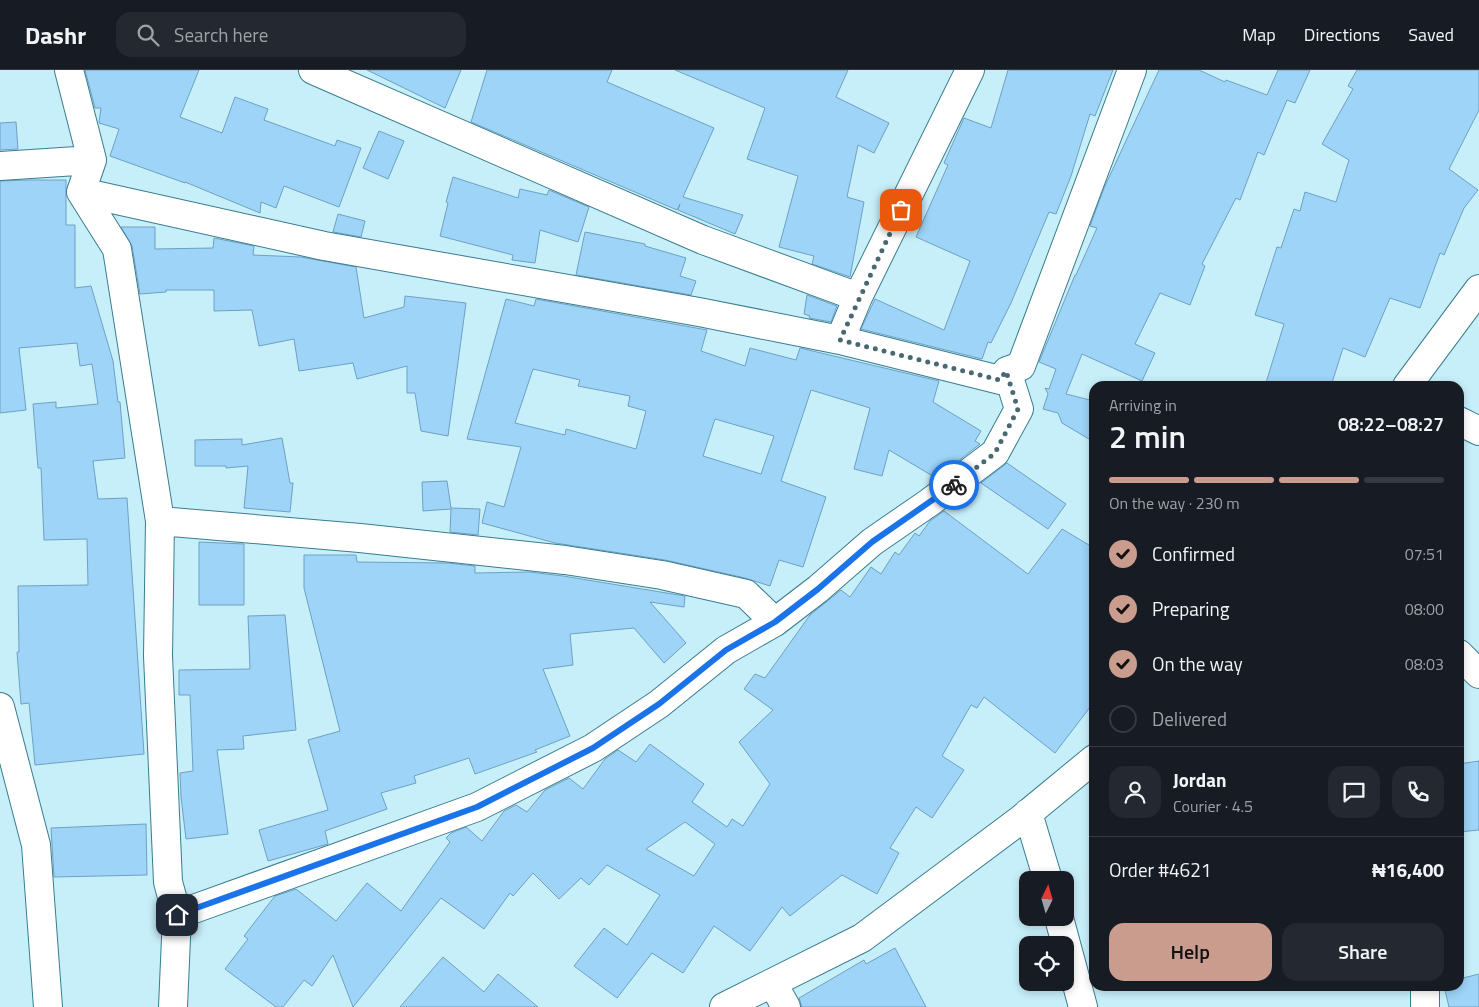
<!DOCTYPE html>
<meta charset="utf-8">
<style>
:root{--surface:#171b24;--page:#242831;--text:#f1f3f6;--muted:#9ea1a6;--line:#363941;--accent:#c99c8e}
body{margin:0;font-family:"Titillium Web",sans-serif;background:var(--page);color:var(--text);height:100vh;display:flex;flex-direction:column;font-size:19px;white-space:nowrap}
*{box-sizing:border-box;margin:0}
p{font-size:16px;color:var(--muted)}
.icon{flex:none;width:28px;height:28px;fill:none;stroke:currentColor;stroke-width:2;stroke-linecap:round;stroke-linejoin:round}
.map{position:relative;flex:1;overflow:hidden}
.panel{position:absolute;left:1089px;top:311px;width:375px;height:610px;display:flex;flex-direction:column;background:var(--surface);border-radius:15px;box-shadow:0 2px 8px #0003}
.panel>*{flex:none}
.needle{width:32px;rotate:5deg}
.buttons{position:absolute;left:1019px;top:801px;display:grid;gap:10px}
.buttons a{display:grid;place-items:center;width:55px;height:55px;border-radius:10px;background:var(--surface);box-shadow:0 2px 8px #0003;font-size:25px}
.pin{position:absolute;display:grid;place-items:center;width:42px;height:42px;color:#fff;margin:-21px;border-radius:10px;box-shadow:0 2px 8px #0006}
.courier{position:absolute;display:grid;place-items:center;width:50px;height:50px;margin:-25px;border:4px solid #1a73e8;border-radius:50%;background:#fff;color:#222;box-shadow:0 1px 6px #0007}
.headline em{font-style:normal;font-weight:600}
.headline div{display:flex;flex-direction:column-reverse}
.headline{display:flex;align-items:center;justify-content:space-between;height:85px;padding:0 20px}
h1{font-size:32px;font-weight:600;line-height:38px}
.bar{display:grid;grid-template-columns:repeat(4,1fr);gap:8px 5px;align-content:center;height:60px;padding:0 20px}
.bar i{height:6px;border-radius:4px;background:var(--line)}
.bar .on{background:var(--accent)}
.bar p{grid-column:span 4}
.line{display:flex;align-items:center;gap:12px;padding:0 20px;border-top:1px solid var(--line)}
.line div{flex:1}
.round{display:grid;place-items:center;flex:none;width:52px;height:52px;border-radius:15px;background:var(--page)}
ol{padding:0 20px;list-style:none}
li{display:flex;align-items:center;gap:15px;height:55px}
li p{margin-inline-start:auto}
li .icon{padding:5px;border-radius:50%;background:var(--accent);color:#111;stroke-width:4}
li:last-child{color:var(--muted)}
li i{width:28px;height:28px;border:2px solid var(--line);border-radius:50%}
.primary-button{display:flex;gap:10px;margin-top:auto;padding:10px 20px}
.primary-button a{flex:1;height:58px;border-radius:15px;background:var(--accent);color:#111;font-size:20px;font-weight:600;line-height:58px;text-align:center}
.primary-button a+a{background:var(--page);color:var(--text)}
header{display:flex;align-items:center;gap:30px;box-sizing:border-box;height:70px;padding:0 25px;background:var(--surface);border-bottom:1px solid var(--line)}
header strong{font-size:24px}
nav{display:flex;gap:28px;margin-inline-start:auto;font-size:18px}
.search{width:350px;height:45px;background:var(--page);display:flex;align-items:center;gap:12px;box-sizing:border-box;padding:0 18px;border-radius:15px;color:var(--muted);font-size:19px}
.map>svg:first-child{display:block}
</style>
<header>
<strong>Dashr</strong>
<div class="search"><svg class="icon" aria-label="search" viewBox="0 0 24 24"><circle cx="10" cy="10" r="6"/><path d="M15 15l6 6"/></svg>Search here</div>
<nav><a>Map</a><a>Directions</a><a>Saved</a></nav>
</header>
<div class="map">
<svg width="1479" height="937" viewBox="0 0 1479 937">
<rect width="100%" height="100%" fill="#c7effa"/>
<path fill="#9ed4f7" stroke="#6da1c2" fill-rule="evenodd" d="M85,0h114l-19,47 42,16 13,-36 33,12 -4,11 71,26 2,-6 24,8 -22,59 -55,-21 -8,22 -15,-6 -1,11 -75,-31v1l-75,-27 9,-27 -20,-6 2,-15h-6z
M367,0h94l-16,38z
M487,0h125l-5,12 107,46 -31,69 60,18 -8,19 -57,-24 2,-6 -3,6 -206,-88z
M675,0h173l-12,27 53,26 -15,30 -16,-8 -11,52 17,5 -14,75 -38,-13 2,-8 -35,-9 19,-71 -51,-17 18,-51z
M1008,0h105l-18,46 -5,-2 -19,62 -15,38 -7,-2 -38,91 -20,40 -3,-1 -6,17 -121,-30 14,-30 69,31 26,-69 -54,-24 32,-72 -4,-2 20,-45 27,10z
M1159,0h40l26,12 1,-2 41,15 11,-25h32l-15,33 -8,-3 -23,55 -6,-3 -18,48 -4,-2 -34,66 3,2 -15,39 -30,-12 -25,51 20,9 -13,28 -60,-27 -16,40 28,7v41l-32,-19 -4,-10 -15,-4 5,-15 -3,-6 4,1 7,-20 -17,-7 36,-87h1l21,-47 -7,-2 14,-38z
M1357,0h122v40l-30,59 29,21 -14,18 -20,47 -4,-2 -20,55 -30,-10 -25,59 -22,-9 -12,38h-66l19,-62 -29,-9 22,-68 4,1 13,-39 6,2 5,-19 31,10 13,-42 -27,-16 31,-55 -5,-3z
M16,52l2,27 -18,1v-27z
M379,61l25,10 -16,38 -25,-11z
M453,107l65,21 2,-9 27,6 2,-5 40,17 -11,35 -38,-12 -5,33 -23,-3 1,-5 -73,-19 8,-33 -2,-1z
M27,110h39v45h9v63l16,-2 22,75 5,41h2l5,56 -32,3 5,38 29,-1 17,256 -109,11 -6,-62 -8,1 -4,-52h2l-1,-66 70,-1 -1,-46 -43,1 -3,-72h-3l-5,-64 23,-2v6l42,-4 -6,-40 -12,2 -3,-23 -58,5 7,62 -26,3v-232z
M338,144l27,7 -4,16 -28,-5z
M121,157h34v22l58,-1 1,-10 40,8 -1,9 48,2 55,10 8,51 40,-11 1,-11 61,7 -18,133 -27,-5 -6,-38h-8v-27l-50,13 -4,-16 -54,8 -5,-32 -35,7 -7,-36 -38,1v-21h-48v2l-26,2 -8,-48z
M585,162l60,12v2l41,12 -6,18 16,5 -5,14 -115,-20z
M807,225l30,11 -6,16 -22,-4 1,-2 -6,-2z
M506,229l28,7 2,-7 171,31 -6,21 44,15 5,-18 46,12 4,-12 139,33 -6,21 48,29 -6,10 5,3 -44,34 -47,-28 -7,26 -28,-7 16,-61 -59,-18 -30,91 45,16 -23,70 -24,-7 -9,26 -25,-8 -80,-18 -110,-17 -73,-20 5,-21 17,5 17,-60 -54,-8zM533,299l47,11 -2,6 52,10 -2,10 18,5 -10,38 -70,-20 -1,6 -50,-12zM715,349l59,17 -13,38 -58,-18z
M282,368l8,45h3l-3,29 -46,-4 4,-42 -22,2v-2h-31v-26l47,-1v6z
M1007,393l59,41 -18,25 -67,-46z
M447,411l4,27 29,1 -2,26 -28,-3 1,-23 -28,2 -1,-29z
M944,441l84,63 34,-45 32,19v154l-39,51 -71,-56 -7,11 -6,-3 -29,51 22,14 -32,48 -16,-11 -26,41 9,5 -22,41 -35,-19 -52,41 -8,-9 -32,44 -36,-25 -31,47 -31,-20 -35,45 -43,-32 30,-38 23,17 33,-50 -53,-30 -18,20 -8,-7 -22,21 -26,-26 -20,23 -3,-3 -26,36 -43,-31 -88,109 -20,-52 -21,31 -8,-6 -21,27h-7l-51,-38 23,-30 -4,-3 31,-40 21,-7 40,32 31,-38 34,28 49,-69 -4,-4 5,-5 15,-6 16,14 22,-30 12,-6 11,7 18,-22 24,-12 14,11 22,-30 13,-9 18,12 14,-18 54,40 -12,18 35,25 5,-8 11,7 27,-42 -31,-42 34,-32 -29,-21 11,-15 10,4 45,-63 31,-25 9,7 21,-30 10,7 14,-22 4,3 16,-22 4,3 11,-15zM685,752l30,22 -21,32 -48,-27z
M199,472l45,2v61h-45z
M304,485h52l1,7 91,1 27,3v7l54,-1 34,4 122,20 -1,11 -34,-5 36,41 -22,20 -30,-35 -64,6 3,31 -30,4 27,67 -35,14 2,2 -62,22 -6,-16 -55,18 2,7 -35,10 6,16 -62,22 3,13 -60,17 -9,-31 69,-20 -20,-70 32,-9 -36,-143z
M285,545l11,115 -53,6 1,13 -27,1 11,84 -42,5 -5,-42 -1,-24 13,-2 -3,-76h-11v-25l71,-1 -2,-53z
M1479,691v69l-20,2v-68z
M146,754l1,51 -93,2 -3,-49z
M895,878l31,59h-124l-3,-9 65,-38 2,4z
M443,887l41,35 14,-18 40,33h-138z
M1479,904v33h-30l-5,-21h15v-7z"/>
<g fill="none" stroke-linecap="round" stroke-linejoin="round">
<g stroke="#387d8e" stroke-width="30">
<path id="minor" d="M69,0l23,90 -11,32 36,57 43,272 -2,135 10,226 9,33 -4,92
M313,0l390,170 155,57
M0,96l92,-6
M81,122l243,54 375,66 141,28 160,40 7,-9 14,-5 111,-296
M840,270l18,-43 112,-227
M1407,316l72,-97
M1459,351l20,10
M160,451l200,17 205,22 97,15 84,19 29,28
M1459,584l20,20
M0,637l36,138 12,162
M1028,743l20,67
M177,845l300,-108 116,-59 66,-44 67,-54 49,-28 43,-33 54,-47 58,-40 65,-49 24,-44 -12,-38
M1059,848l24,89
M773,914l13,23
M724,937l138,-69 158,-118 74,-61
M1425,937v-21"/>
</g>
<use href="#minor" stroke="#fff" stroke-width="28"/>
</g>
<g fill="none" stroke-linecap="round" stroke-linejoin="round">
<path stroke="#486972" stroke-width="5" stroke-dasharray="0 9" d="M901,140l-61,130 160,40 6,-9 12,38 -23,44 -41,32"/>
<path stroke="#1a73e8" stroke-width="6" d="M177,845l300,-108 116,-59 66,-44 67,-54 49,-28 43,-33 54,-47 82,-57"/>
</g>
</svg>
<div class="buttons">
<a><svg class="needle" viewBox="-14 -14 28 28"><path d="M0-13l5 13h-10z" fill="#e53935"/><path d="M0 13l5-13h-10z" fill="#9ea1a6"/></svg></a>
<a><svg class="icon" aria-label="locate" viewBox="0 0 24 24"><circle cx="12" cy="12" r="6"/><path d="M12 2v4M12 18v4M2 12h4M18 12h4"/></svg></a>
</div>
<div class="pin" style="left:901px;top:140px;background:#ea580c"><svg class="icon" aria-label="bag" viewBox="0 0 24 24"><path d="M5 8h14l-1 12H6zM9 8a3 3 0 0 1 6 0"/></svg></div>
<div class="pin" style="left:177px;top:845px;background:#1f2937"><svg class="icon" aria-label="home" viewBox="0 0 24 24"><path d="M3 11l9-7 9 7M6 9v11h12V9"/></svg></div>
<div class="courier" style="left:954px;top:415px"><svg class="icon" aria-label="bike" viewBox="0 0 24 24"><circle cx="6" cy="16" r="4"/><circle cx="18" cy="16" r="4"/><path d="M6 16l4-8h5l3 8M10 8l3 8H6M13 5h3"/></svg></div>
<section class="panel">
<div class="headline"><div><h1>2 min</h1><p>Arriving in</p></div><em>08:22–08:27</em></div>
<div class="bar"><i class="on"></i><i class="on"></i><i class="on"></i><i></i><p>On the way · 230 m</p></div>
<ol>
<li><svg class="icon" aria-label="check" viewBox="0 0 24 24"><path d="M5 12l5 5 9-10"/></svg>Confirmed<p>07:51</p></li>
<li><svg class="icon" aria-label="check" viewBox="0 0 24 24"><path d="M5 12l5 5 9-10"/></svg>Preparing<p>08:00</p></li>
<li><svg class="icon" aria-label="check" viewBox="0 0 24 24"><path d="M5 12l5 5 9-10"/></svg>On the way<p>08:03</p></li>
<li><i></i>Delivered</li>
</ol>
<div class="line" style="height:90px"><a class="round"><svg class="icon" aria-label="person" viewBox="0 0 24 24"><circle cx="12" cy="8" r="4"/><path d="M4 21q1-7 8-7t8 7"/></svg></a><div><b>Jordan</b><p>Courier · 4.5</p></div><a class="round"><svg class="icon" aria-label="chat" viewBox="0 0 24 24"><path d="M4 5h16v11H9l-5 4z"/></svg></a><a class="round"><svg class="icon" aria-label="phone" viewBox="0 0 24 24"><path d="M5 4h4l2 5-3 2q2 4 5 5l2-3 5 2v4C11 20 4 13 5 4z"/></svg></a></div>
<div class="line" style="height:65px"><div>Order #4621</div><b>₦16,400</b></div>
<div class="primary-button"><a>Help</a><a>Share</a></div>
</section>
</div>
